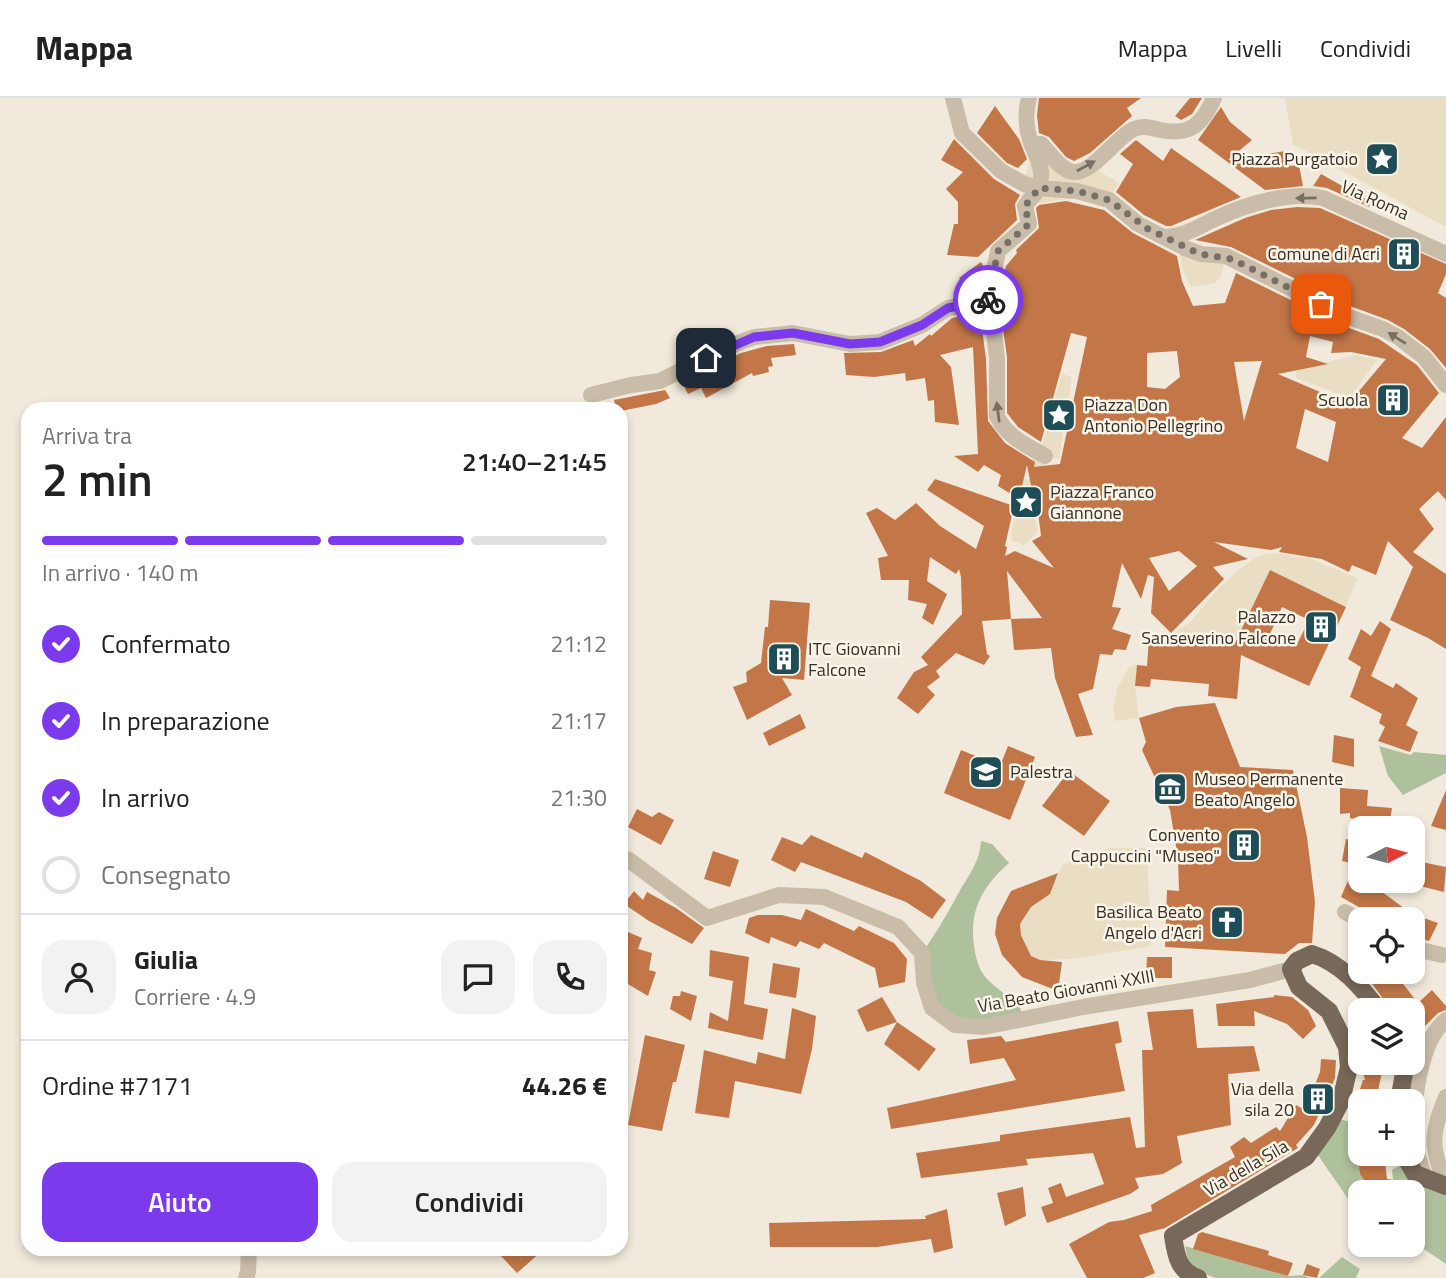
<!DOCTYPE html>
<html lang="it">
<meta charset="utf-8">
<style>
:root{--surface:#fff;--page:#f2f2f2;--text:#222;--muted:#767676;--line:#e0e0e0;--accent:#7c3aed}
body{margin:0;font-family:"Titillium Web",sans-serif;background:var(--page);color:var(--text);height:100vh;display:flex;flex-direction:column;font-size:26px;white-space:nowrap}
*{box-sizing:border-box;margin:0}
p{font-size:23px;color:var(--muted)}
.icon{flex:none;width:38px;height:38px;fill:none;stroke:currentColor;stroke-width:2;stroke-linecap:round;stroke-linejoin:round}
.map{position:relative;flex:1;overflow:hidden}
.side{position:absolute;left:21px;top:304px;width:607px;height:854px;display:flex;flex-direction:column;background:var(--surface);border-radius:21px;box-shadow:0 4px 10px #0003}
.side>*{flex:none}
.needle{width:46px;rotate:84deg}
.buttons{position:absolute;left:1348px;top:718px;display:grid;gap:14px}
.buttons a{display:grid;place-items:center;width:77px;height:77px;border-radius:14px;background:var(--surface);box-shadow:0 4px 10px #0003;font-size:35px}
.pin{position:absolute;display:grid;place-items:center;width:60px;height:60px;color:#fff;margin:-30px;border-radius:14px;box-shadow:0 4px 10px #0006}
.courier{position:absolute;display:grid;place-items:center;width:70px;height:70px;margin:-35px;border:5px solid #7c3aed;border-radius:50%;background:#fff;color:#222;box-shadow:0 2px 9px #0007}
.head em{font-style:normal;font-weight:600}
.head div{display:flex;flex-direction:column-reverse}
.head{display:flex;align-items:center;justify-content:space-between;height:119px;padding:0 21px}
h1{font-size:46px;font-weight:600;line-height:52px}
.bar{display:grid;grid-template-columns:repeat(4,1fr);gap:10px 7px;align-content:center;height:84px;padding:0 21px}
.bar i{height:9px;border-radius:5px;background:var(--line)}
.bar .selected{background:var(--accent)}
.bar p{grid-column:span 4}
.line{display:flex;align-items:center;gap:18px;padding:0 21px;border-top:2px solid var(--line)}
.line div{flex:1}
.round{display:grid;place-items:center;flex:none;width:74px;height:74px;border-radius:21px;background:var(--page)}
ol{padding:0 21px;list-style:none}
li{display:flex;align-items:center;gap:21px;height:77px}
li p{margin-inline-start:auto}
li .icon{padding:7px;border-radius:50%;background:var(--accent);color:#fff;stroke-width:4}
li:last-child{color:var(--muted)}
li i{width:38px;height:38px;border:4px solid var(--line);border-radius:50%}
.action{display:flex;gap:14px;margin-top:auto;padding:14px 21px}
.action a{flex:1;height:80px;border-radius:21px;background:var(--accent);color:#fff;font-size:28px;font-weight:600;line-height:80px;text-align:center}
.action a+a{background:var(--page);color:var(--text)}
header{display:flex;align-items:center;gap:42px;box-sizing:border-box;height:98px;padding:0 35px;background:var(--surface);border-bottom:2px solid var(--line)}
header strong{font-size:33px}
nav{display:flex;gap:38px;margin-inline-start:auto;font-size:24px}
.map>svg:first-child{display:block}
</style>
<header>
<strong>Mappa</strong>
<nav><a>Mappa</a><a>Livelli</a><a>Condividi</a></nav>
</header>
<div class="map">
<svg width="1446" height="1180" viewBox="0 0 1446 1180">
<rect width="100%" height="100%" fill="#f1eadc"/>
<path fill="#afc09c" d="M1379,648l32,9 3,-3 32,3v18l-43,22 -15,-19z
M981,743l11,3 17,19c-26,23 -40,47 -35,82 1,9 3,18 7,26 9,14 24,23 38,32l4,16 -68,6 -23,-17 -10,-55c13,-18 24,-37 35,-57 10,-19 23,-33 24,-55z
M1333,1019l17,5 10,52 12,18h-12v24l-47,-68z
M1407,1063l39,25v78l-34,-23v-49h-30l12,-3 -2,-19z
M1185,1148l103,30 15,-1 7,3h-94l-11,-4 -16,-10z
M1342,1159l18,12 -4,9h-37z"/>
<path fill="#e9dec3" d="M1285,0h161v129l-153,-83z
M1037,49l34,31h15l11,-8 22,13 -14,21 -14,-5h-24l-46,7 4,-31z
M1179,153l46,10 -4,15 -6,7 -24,4 -8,-16z
M1355,257l22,5 -27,38 -54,-20 1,-8z
M1062,276l10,3 -13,82 -19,-6z
M1032,359l17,5 -15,15 -2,32 6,22 -13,14 -13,-4 -1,-6 12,-56h6z
M1272,455l37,5 48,20 -11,29 -76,-37 -39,81 -6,-5 -76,-7 4,-4 20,-1 18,-13 26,-31 19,-18 22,-16z
M1137,567l-2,21 4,32 -24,3 -2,-12 4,-20 12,-22z
M1109,750h38l4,98 -80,13 -31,1 -9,-4 -10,-21 -1,-11 11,-17 19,-13 12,-29z"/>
<path fill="#c37748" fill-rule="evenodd" d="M1039,0h102l-14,10 5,8 -42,37 -16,8 -8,-4 -17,-20 -10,-4 -2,-18z
M1190,0h12l-10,16 -11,6 -6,-4z
M995,8l24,33 8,20 -9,9 -11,-5 -30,-30z
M1221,9l9,15 22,18 -24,20 58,-9 4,15 9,-1 4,21 -38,4 -67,-50z
M954,41l40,40 26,16 -5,9 2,16 -39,37 -31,-2 7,-31h4v-22l-12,-13 17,-17 -22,-12z
M1136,42l27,21 8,-13 70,49 -70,29h-5l-22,-11 -28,-23 17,-28 -13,-10z
M1321,76l50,28 -2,5 -42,-19 -14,-2z
M1066,103l38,9 29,23 44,23 5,25 11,25 32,-3 11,-30 105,52 38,14 38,26 22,28 -37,45 20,10 24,-31v83l-8,-9 -19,18 15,20 -21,23 33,22v75l-18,-11 -38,-18 23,-53 -25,-26 -12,34 -24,-10 -3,7 -27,-13 -43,-7 3,-5 -11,3 -57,-8 34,17 -35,8 11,12 -53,54 -20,-20 3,-36 -6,-2 -7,24 -19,-36 -10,44 9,1 -9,21 19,6 -5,15 -11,-1 -3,6 -12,-1 -7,35 -15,5 15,41 -17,2 -21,-59 -4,-30 -37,2 -3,-31 -29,2 5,33 3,2 -6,9 -28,-12 -20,18 4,6 -13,10 8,8 -17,19 -21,-16 17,-26 14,-7 -7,-8 41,-43 -1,-37 -2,-8 -3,5 -26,-17 -3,24 20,13 -14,31 -11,-7 5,-14 -19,-4 1,-20h-28l-3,-22 10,-2 -22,-43 11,-5 18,12 21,-17 24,23 36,23 8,-23 -57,-36 8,-11 79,27 -9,40 2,1 -2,9 10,-5 39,17 -22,-27 9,-5 -3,-24 -2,-1 -9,-46 -8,34 -21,-13 3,-11 -17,-10 -6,7 -24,-16 24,-2 -5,-107 -33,8 11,12 8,58 -24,-3 -1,-22 -6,1 -3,-23 -19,3 -1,-8 -31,4 -28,-2 -2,-22 37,-1 32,-12 2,6 15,-12 1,2 21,-18 28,-5 6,46 2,62 17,22 30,19 -1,5 26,-3 27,-127 -16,-4 -30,109 -23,-15 -11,-14v-56l-8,-56 7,-35 11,-13 -1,-3 23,-22 -3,-20 3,-3zM1310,238l23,6 -2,11 20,-1 35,7 -38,45 -70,-30 50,-10 -22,-7zM1177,253l3,26 -15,12 -18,-2v-34zM1262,263l-2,6 -16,54 -10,-59zM1305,311l31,13 -8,40 -32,-14zM1179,453l18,15 -28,25 -20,-33zM1007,473l35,47 -31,1z
M1297,109l23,1 126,56v10l-8,19 8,5v70l-16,-19 -26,-20 -16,-9 -38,-14 -119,-59 -36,-7 50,-22 26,-8z
M981,164l3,5 -5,25 -8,1 -12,-15z
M794,246l2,11 -25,3 2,8 -5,1 1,5 -16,4 -1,-3 -46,25 -5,-10 -13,6 -6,-12 59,-29 26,-7z
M665,292l5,8 -14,6 -35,7 -5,-1 -2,-10z
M1270,472l76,37 -37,79 -68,-31 -4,44 -29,-3 1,-12 -58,-5 -1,8 -15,-1 2,-21 10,1 2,-27 85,6zM1282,509l27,13 -13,26 -26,-12z
M770,502l40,3 -6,77 -22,-2 10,17 -45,25 -14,-33 14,-5 -1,-10 15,-9 4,-36h3z
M1380,523l11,8 -20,47 22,12 3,-5 22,15 -12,27 12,7 -8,20 -32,-11 7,-14 -6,-4 3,-9 -32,-17 11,-30 -13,-8 13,-30 10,7z
M1215,605l25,64 53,3 14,67 8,65 -3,41h-13l-14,11 -120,-7 2,-57 12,1 -1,-33 -8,-48 -28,-60 4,-8 -7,-24 37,-11z
M800,616l6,14 -37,18 -6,-13z
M1334,637l20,4v28l-22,-5z
M1008,648l27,11 -25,63 -66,-27 17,-43 39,16z
M1069,673l41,30 -26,35 -42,-30z
M1340,690l28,2 -1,16 25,2 -3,20h-25l1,-6 -15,-4v-5l-10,1z
M1446,692v40l-15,-4z
M637,711l15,8 7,-5 15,8 -13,25 -33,-18z
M811,737l51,23 3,-6 56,29 25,19 -14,19 -26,-17 -105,-40 -6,10 -24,-12 11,-23 20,8z
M1346,741l14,3v38h6l46,34 26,9 -9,18 -17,-5v-17h-32l-39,-22 14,-33 -13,-3z
M713,753l26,9 -9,27 -26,-8z
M1412,762l34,7 -2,25 -32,-8z
M1058,775l-8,21 -19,13 -11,17 1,11 10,21 9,4 22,2 -4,29 -36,-14 -20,-22 -7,-21 2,-16 14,-27z
M634,793l9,9 4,-8 29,16 28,20 -12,16 -43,-23 -25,-17z
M806,811l48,22 5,-5 35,17 13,16 -2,23 -26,6 -4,-20 -51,-25 -5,6 -19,-8 -4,6 -25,-10 -2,7 -24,-11 4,-15 9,-3h24l19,5z
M621,831l21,9 -4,11 14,4 -3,17 7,2 -8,24 -27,-16z
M710,852l39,7 -5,47 24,5 -5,31 -55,-12 2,-16 18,9 5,-40 -24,-5z
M1147,859h25v21h-26z
M773,865l27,5 -4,30 -27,-5z
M1363,873h30l25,32 14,-13 14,16v4l-8,3 -19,19 -7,-8v-14h-21z
M681,893l16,5 -6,25 -21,-12 3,-13h7z
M1274,897l18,2 16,13 8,16 -13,13 -16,-15 -33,-13 1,15h-37l-2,-22 58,-7z
M882,899l15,25 -30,10 -10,-22z
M792,910l24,8 -4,33 -11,45 -66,-13 -6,37 -34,-5 9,-63 52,14 2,-12 27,7z
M1193,911l4,39 57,-2 6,25 -32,3 3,51 -54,11 5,27 -19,11 -28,4 4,10 -9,6 -83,29 -6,-16 12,-4 -5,-15 13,-5 5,14 38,-13 -11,-31 -67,6 2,6 -107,13 -5,-25 84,-12v-6l130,-18 6,31 9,-1 -3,-97h11l-6,-38z
M1118,923l4,21 -7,2 10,47 -234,38 -4,-21 129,-28 -12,-22 -34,6 -3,-24 34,-4 5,6z
M897,924l39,27 -17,22 -35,-27z
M645,937l40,10 -9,37h-3l-11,49 -34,-6z
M1321,961l15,1 -1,18 -21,47 -18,20 2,3 -133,80 -26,7 16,38 -12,5h-56l-18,-34 40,-22 15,-2 28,-9 -1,-6 84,-48 -5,-10 14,-10 7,6 25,-16 4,4 16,-26 9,5 15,-38z
M1360,964h24l-8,39h-20l7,-21h2z
M1368,1055h16l3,26 6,1 1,9 -22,3 -12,-18 -3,-18z
M1023,1089l3,29 -21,10 -8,-33z
M947,1111l6,39 -19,5 -3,-14 -54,8h-107l-1,-24 157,-4 -1,-3z
M1202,1134l67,19 -1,4 25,8 -5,13 -95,-27 5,-15z
M507,1152h36l-26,23 -17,-18z
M1307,1166l13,5 -3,9 -14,-3z"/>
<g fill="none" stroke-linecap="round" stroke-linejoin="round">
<path stroke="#c9bca8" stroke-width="16" d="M953,0l9,35 39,38 23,13 15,4 38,3 32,9 29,24 47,24 16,6 25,2 120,60 37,13 15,8 26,20 22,28
M1029,0c-4,14 -3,31 2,45 6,15 14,28 8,44 -3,7 -10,13 -14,19l4,18 -31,27 -10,50 4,15 5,42v58c9,20 29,29 48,40
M1031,45l10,1c8,8 19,26 32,28 20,2 43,-35 61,-43 9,-4 17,-1 26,1 30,6 42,-5 54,-32
M1166,139c20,-1 33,-11 51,-19 30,-14 73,-27 106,-20l123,56
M591,297l40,-10 29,-4 70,-35 24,-9 39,-4 57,11 30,-2 42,-17 26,-17 40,-7
M621,759l8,3 78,58 72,-23 45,2 74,30 24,26 2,30 8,25 23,17 29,2 99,-20 167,-27 41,-11
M1345,814l15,8
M1412,850l30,7
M1446,999c-16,38 -15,51 0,88
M1412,1037c2,-34 7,-94 34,-115
M1412,1040l13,40
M246,1180l2,-6 1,-22"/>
<path stroke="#786859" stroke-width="18" d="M1399,1003l7,-39
M1403,1055l12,21 31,12
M1198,1180c-20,-7 -22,-23 -25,-42l133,-79 21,-29 14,-27 8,-34 -2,-20 -18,-36 -30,-24 -8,-18 6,-8 15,-7c29,9 49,33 67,56"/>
</g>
<defs><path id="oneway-solid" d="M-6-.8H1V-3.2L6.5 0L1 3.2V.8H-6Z" transform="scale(1.75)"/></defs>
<g fill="#786e62">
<use href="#oneway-solid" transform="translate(1086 68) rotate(-29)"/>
<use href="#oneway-solid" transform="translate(1306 100) rotate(179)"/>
<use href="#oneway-solid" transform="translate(1397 240) rotate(-148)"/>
<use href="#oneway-solid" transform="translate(998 314) rotate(-97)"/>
</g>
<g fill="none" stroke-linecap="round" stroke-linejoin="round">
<path stroke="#777067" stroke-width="7" stroke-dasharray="0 12.6" d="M988,202l10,-49 31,-27 -4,-18 14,-18 38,3 32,9 39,29 52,25 32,5 89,45"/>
<path stroke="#7c3aed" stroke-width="9" d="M706,260l48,-21 19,-2 20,-2 57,11 30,-2 42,-17 26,-17 40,-8"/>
</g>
<defs>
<g id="sight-square" transform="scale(1.75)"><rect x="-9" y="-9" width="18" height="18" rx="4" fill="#1e4c57" stroke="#f9f4e8"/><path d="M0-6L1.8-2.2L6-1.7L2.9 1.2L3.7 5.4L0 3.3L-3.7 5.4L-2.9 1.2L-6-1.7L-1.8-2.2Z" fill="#fff"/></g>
<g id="building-square" transform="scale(1.75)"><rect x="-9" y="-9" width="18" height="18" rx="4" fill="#1e4c57" stroke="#f9f4e8"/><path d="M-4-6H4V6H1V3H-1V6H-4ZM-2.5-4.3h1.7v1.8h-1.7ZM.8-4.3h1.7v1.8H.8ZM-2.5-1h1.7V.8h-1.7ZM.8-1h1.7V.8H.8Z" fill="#fff"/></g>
<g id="school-square" transform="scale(1.75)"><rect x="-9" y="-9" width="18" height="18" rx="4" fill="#1e4c57" stroke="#f9f4e8"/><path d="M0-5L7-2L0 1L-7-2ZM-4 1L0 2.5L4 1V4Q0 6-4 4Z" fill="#fff"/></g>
<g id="museum-square" transform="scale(1.75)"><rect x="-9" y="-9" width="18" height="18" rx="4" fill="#1e4c57" stroke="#f9f4e8"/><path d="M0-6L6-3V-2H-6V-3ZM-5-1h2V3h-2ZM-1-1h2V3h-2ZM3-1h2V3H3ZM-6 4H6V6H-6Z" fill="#fff"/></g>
<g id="church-square" transform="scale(1.75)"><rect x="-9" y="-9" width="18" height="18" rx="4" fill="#1e4c57" stroke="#f9f4e8"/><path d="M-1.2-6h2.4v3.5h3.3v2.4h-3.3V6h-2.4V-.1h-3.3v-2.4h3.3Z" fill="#fff"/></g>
</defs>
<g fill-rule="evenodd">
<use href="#sight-square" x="1382" y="61"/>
<use href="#building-square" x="1404" y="156"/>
<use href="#building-square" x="1393" y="302"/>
<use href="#sight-square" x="1059" y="317"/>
<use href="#sight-square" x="1026" y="404"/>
<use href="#building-square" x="1321" y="529"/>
<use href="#building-square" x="784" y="561"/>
<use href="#school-square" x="986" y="674"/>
<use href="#museum-square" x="1170" y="691"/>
<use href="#building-square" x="1244" y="747"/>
<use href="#church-square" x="1227" y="824"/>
<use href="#building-square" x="1318" y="1001"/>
</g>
<g text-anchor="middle" stroke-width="5" stroke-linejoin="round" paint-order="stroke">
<g font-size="18" fill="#362f28" stroke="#f9f4e8" text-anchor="end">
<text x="1358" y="67">Piazza Purgatoio</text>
<text x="1380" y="162">Comune di Acri</text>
<text x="1368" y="308">Scuola</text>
<text x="1084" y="313" text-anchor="start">Piazza Don<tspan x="1084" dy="21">Antonio Pellegrino</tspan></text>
<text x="1050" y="400" text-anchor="start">Piazza Franco<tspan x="1050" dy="21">Giannone</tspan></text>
<text x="1296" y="525">Palazzo<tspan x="1296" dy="21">Sanseverino Falcone</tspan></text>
<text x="808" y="557" text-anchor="start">ITC Giovanni<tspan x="808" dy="21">Falcone</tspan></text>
<text x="1010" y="680" text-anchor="start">Palestra</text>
<text x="1194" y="687" text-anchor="start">Museo Permanente<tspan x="1194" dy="21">Beato Angelo</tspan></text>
<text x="1220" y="743">Convento<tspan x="1220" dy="21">Cappuccini "Museo"</tspan></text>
<text x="1202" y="820">Basilica Beato<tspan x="1202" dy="21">Angelo d'Acri</tspan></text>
<text x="1294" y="997">Via della<tspan x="1294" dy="21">sila 20</tspan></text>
</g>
<g font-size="18" fill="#362f28" stroke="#f9f4e8">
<text transform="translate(1375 102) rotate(24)" y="6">Via Roma</text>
<text transform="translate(1066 893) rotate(-10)" y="6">Via Beato Giovanni XXIII</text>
<text transform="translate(1246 1070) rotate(-30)" y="6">Via della Sila</text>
</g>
</g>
</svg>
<div class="buttons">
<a><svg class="needle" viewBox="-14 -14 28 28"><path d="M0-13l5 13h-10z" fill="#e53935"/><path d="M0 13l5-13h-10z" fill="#767676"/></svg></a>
<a><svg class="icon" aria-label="locate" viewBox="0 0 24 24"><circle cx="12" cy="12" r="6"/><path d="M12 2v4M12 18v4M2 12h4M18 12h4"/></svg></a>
<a><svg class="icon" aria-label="layers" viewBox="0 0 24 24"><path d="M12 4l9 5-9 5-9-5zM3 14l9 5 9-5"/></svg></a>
<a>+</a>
<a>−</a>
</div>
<div class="pin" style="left:1321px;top:206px;background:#ea580c"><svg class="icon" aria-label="bag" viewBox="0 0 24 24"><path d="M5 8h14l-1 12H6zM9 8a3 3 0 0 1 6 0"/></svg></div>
<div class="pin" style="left:706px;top:260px;background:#1f2937"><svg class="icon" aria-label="home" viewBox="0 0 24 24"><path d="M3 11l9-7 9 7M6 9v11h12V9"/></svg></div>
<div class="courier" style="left:988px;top:202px"><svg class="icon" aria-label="bike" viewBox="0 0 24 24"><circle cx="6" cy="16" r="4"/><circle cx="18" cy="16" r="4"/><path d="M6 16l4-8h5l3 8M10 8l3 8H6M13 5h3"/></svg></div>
<section class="side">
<div class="head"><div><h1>2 min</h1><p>Arriva tra</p></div><em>21:40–21:45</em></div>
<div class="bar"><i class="selected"></i><i class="selected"></i><i class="selected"></i><i></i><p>In arrivo · 140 m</p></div>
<ol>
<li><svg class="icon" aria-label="check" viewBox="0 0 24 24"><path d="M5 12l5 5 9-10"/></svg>Confermato<p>21:12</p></li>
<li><svg class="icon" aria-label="check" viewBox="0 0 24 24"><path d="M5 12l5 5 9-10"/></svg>In preparazione<p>21:17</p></li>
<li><svg class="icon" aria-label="check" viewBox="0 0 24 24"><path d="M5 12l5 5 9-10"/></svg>In arrivo<p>21:30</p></li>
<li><i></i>Consegnato</li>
</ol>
<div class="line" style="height:126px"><a class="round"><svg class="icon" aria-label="person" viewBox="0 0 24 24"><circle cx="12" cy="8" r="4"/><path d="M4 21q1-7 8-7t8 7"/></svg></a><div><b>Giulia</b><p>Corriere · 4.9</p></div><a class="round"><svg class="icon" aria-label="chat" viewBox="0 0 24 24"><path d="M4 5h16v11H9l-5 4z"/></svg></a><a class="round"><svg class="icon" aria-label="phone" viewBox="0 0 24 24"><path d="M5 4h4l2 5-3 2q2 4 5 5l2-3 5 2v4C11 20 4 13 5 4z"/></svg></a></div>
<div class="line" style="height:91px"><div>Ordine #7171</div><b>44.26 €</b></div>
<div class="action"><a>Aiuto</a><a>Condividi</a></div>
</section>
</div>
